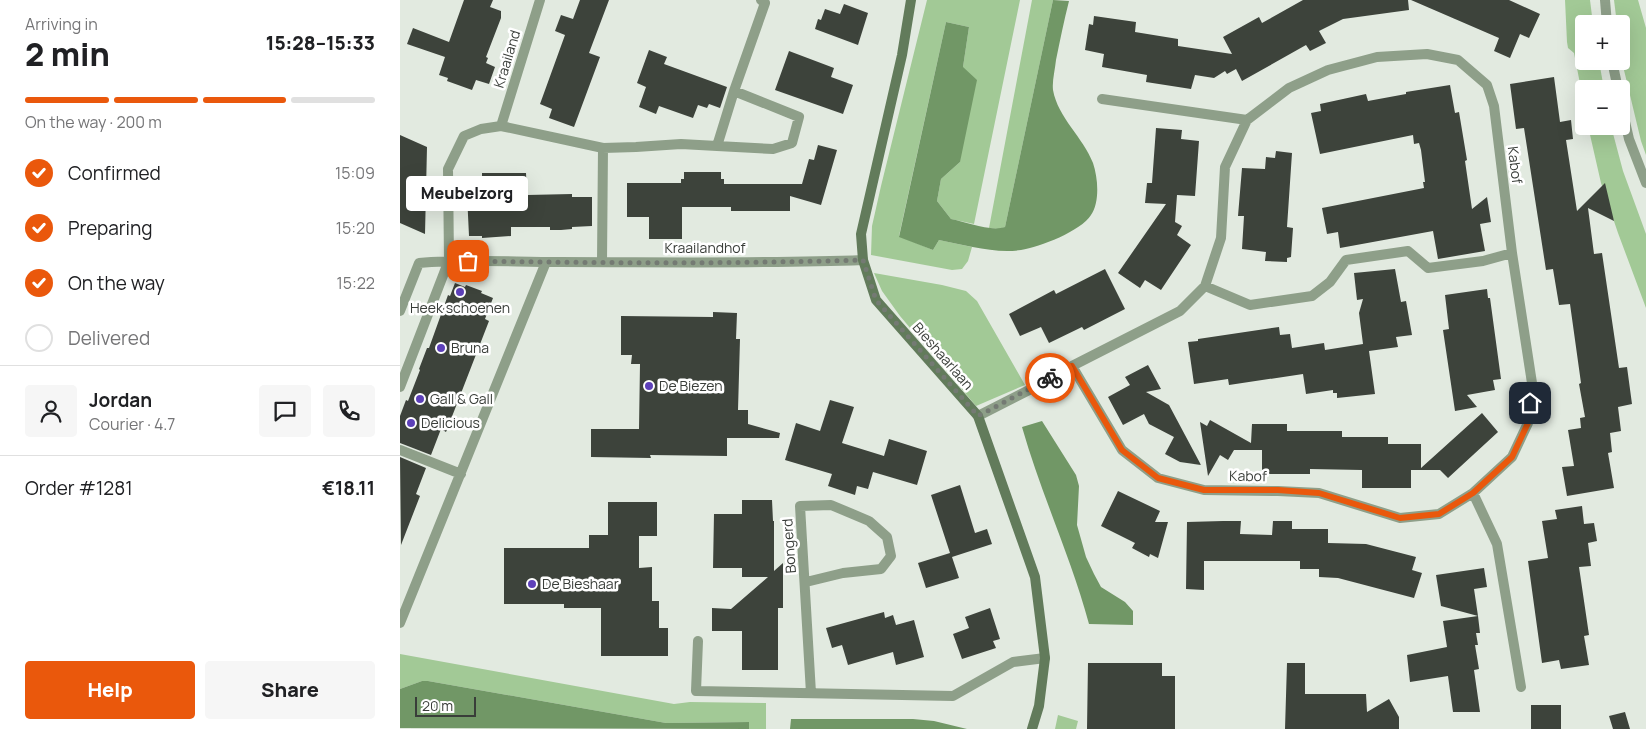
<!DOCTYPE html>
<meta charset="utf-8">
<style>
:root{--surface:#fff;--page:#f6f6f6;--text:#202124;--muted:#757577;--line:#e0e0e0;--accent:#ea580c}
body{margin:0;font-family:Manrope,sans-serif;background:var(--page);color:var(--text);height:100vh;display:flex;flex-direction:column;font-size:19px;white-space:nowrap}
*{box-sizing:border-box;margin:0}
p{font-size:16px;color:var(--muted)}
.icon{flex:none;width:28px;height:28px;fill:none;stroke:currentColor;stroke-width:2;stroke-linecap:round;stroke-linejoin:round}
.map{position:relative;flex:1;overflow:hidden}
.panel{display:flex;flex-direction:column;background:var(--surface);width:400px}
.panel>*{flex:none}
.buttons{position:absolute;left:1175px;top:15px;display:grid;gap:10px}
.buttons a{display:grid;place-items:center;width:55px;height:55px;border-radius:5px;background:var(--surface);box-shadow:0 5px 20px #0002;font-size:25px}
.scale{position:absolute;left:15px;bottom:12px;width:61px;box-sizing:border-box;padding-left:5px;border:2px solid #393d39;border-top:0;font-size:14px;line-height:18px;white-space:nowrap;color:#393d39;-webkit-text-stroke:4px #fff;paint-order:stroke}
.pin{position:absolute;display:grid;place-items:center;width:42px;height:42px;color:#fff;margin:-21px;border-radius:10px;box-shadow:0 2px 8px #0006}
.courier{position:absolute;display:grid;place-items:center;width:50px;height:50px;margin:-25px;border:4px solid #ea580c;border-radius:50%;background:#fff;color:#222;box-shadow:0 1px 6px #0007}
.bubble{position:absolute;height:35px;border-radius:5px;background:var(--surface);box-shadow:0 5px 20px #0002;font-size:16px;font-weight:800;line-height:35px;text-align:center}
.overview em{font-style:normal;font-weight:800}
.overview div{display:flex;flex-direction:column-reverse}
.overview{display:flex;align-items:center;justify-content:space-between;height:85px;padding:0 25px}
h1{font-size:32px;font-weight:800;line-height:38px}
.bar{display:grid;grid-template-columns:repeat(4,1fr);gap:8px 5px;align-content:center;height:60px;padding:0 25px}
.bar i{height:6px;border-radius:4px;background:var(--line)}
.bar .current{background:var(--accent)}
.bar p{grid-column:span 4}
.line{display:flex;align-items:center;gap:12px;padding:0 25px;border-top:1px solid var(--line)}
.line div{flex:1}
.round{display:grid;place-items:center;flex:none;width:52px;height:52px;border-radius:5px;background:var(--page)}
ol{padding:0 25px;list-style:none}
li{display:flex;align-items:center;gap:15px;height:55px}
li p{margin-inline-start:auto}
li .icon{padding:5px;border-radius:50%;background:var(--accent);color:#fff;stroke-width:4}
li:last-child{color:var(--muted)}
li i{width:28px;height:28px;border:2px solid var(--line);border-radius:50%}
.primary-button{display:flex;gap:10px;margin-top:auto;padding:10px 25px}
.primary-button a{flex:1;height:58px;border-radius:5px;background:var(--accent);color:#fff;font-size:20px;font-weight:800;line-height:58px;text-align:center}
.primary-button a+a{background:var(--page);color:var(--text)}
main{display:flex;flex:1;min-height:0}
.map>svg:first-child{display:block}
</style>
<main>
<section class="panel">
<div class="overview"><div><h1>2 min</h1><p>Arriving in</p></div><em>15:28–15:33</em></div>
<div class="bar"><i class="current"></i><i class="current"></i><i class="current"></i><i></i><p>On the way · 200 m</p></div>
<ol>
<li><svg class="icon" aria-label="check" viewBox="0 0 24 24"><path d="M5 12l5 5 9-10"/></svg>Confirmed<p>15:09</p></li>
<li><svg class="icon" aria-label="check" viewBox="0 0 24 24"><path d="M5 12l5 5 9-10"/></svg>Preparing<p>15:20</p></li>
<li><svg class="icon" aria-label="check" viewBox="0 0 24 24"><path d="M5 12l5 5 9-10"/></svg>On the way<p>15:22</p></li>
<li><i></i>Delivered</li>
</ol>
<div class="line" style="height:90px"><a class="round"><svg class="icon" aria-label="person" viewBox="0 0 24 24"><circle cx="12" cy="8" r="4"/><path d="M4 21q1-7 8-7t8 7"/></svg></a><div><b>Jordan</b><p>Courier · 4.7</p></div><a class="round"><svg class="icon" aria-label="chat" viewBox="0 0 24 24"><path d="M4 5h16v11H9l-5 4z"/></svg></a><a class="round"><svg class="icon" aria-label="phone" viewBox="0 0 24 24"><path d="M5 4h4l2 5-3 2q2 4 5 5l2-3 5 2v4C11 20 4 13 5 4z"/></svg></a></div>
<div class="line" style="height:65px"><div>Order #1281</div><b>€18.11</b></div>
<div class="primary-button"><a>Help</a><a>Share</a></div>
</section>
<div class="map">
<svg width="1246" height="729" viewBox="0 0 1246 729">
<rect width="100%" height="100%" fill="#e2eae0"/>
<path fill="#a2c996" d="M527,0h93l-46,224 -23,-5 -14,-18 4,-22 19,-17 3,-95 6,-40 -23,-5 -47,214 34,14 6,-10 33,7 -4,14 -6,8 -10,1 -81,-15 1,-29 9,-40z
M632,0h21l-48,227 -6,2 -10,-1z
M1165,0h25l3,24h-9v37h15l5,28h-20v15l-10,-51 -6,-5 -1,-6z
M1214,0h24l8,28v127l-5,-14 -18,-75 -2,-15v-27h-4z
M1188,126h23l12,45 23,63v74l-28,-75 -17,-50z
M474,273l68,12 24,6 11,10 48,84 -49,21 -76,-90 -18,-25z
M0,654l274,50 16,-2 76,1v26h-17l-1,-7 -82,1 -238,-42h-6l-22,8z
M658,715l20,6 -2,8h-21z"/>
<path fill="#719766" d="M653,0l16,1c-5,20 -9,39 -13,59 -1,10 -4,21 -3,30 5,28 30,47 40,73 5,15 7,39 -2,52 -10,16 -51,32 -70,35 -26,4 -56,-5 -82,-10l-6,10 -34,-13 47,-215 23,5 -6,40 14,13 -17,82 -19,17 -4,22 14,18c15,3 40,13 54,8z
M642,421l34,54 3,11 -2,39 9,32 8,17 7,13 24,15 8,9v14l-44,-1c-18,-67 -48,-130 -67,-197z
M22,681h6l238,42 83,-1v7l-349,-1v-39z
M391,719h122l21,2 33,8h-177z"/>
<path fill="#3d433b" d="M64,0h29l-3,7 11,4v7l-15,39 2,1 -2,5 9,4 -6,17 -13,-4 -4,10 -25,-9 1,-3 -9,-3 6,-18 -38,-13 6,-16 36,14z
M180,0h29l-20,53 11,4 -26,70 -25,-9 3,-9 -12,-5 25,-69 -10,-4 6,-16 12,4z
M903,0h105l1,10 -66,9 -24,12 7,12 -16,8 -4,-6 -64,36 -6,-12 -9,5 -2,-3 -11,7 -19,-3 -4,14 -45,-7 1,-7 -45,-8 2,-13 -19,-4 4,-26 4,1 1,-9 42,6 -1,10 43,7v7l54,8 -9,-17 36,-20 3,6z
M1011,0h98l31,14 -11,24 -9,-4 -10,24 -16,-7 5,-13z
M444,4l24,9 -10,32 -43,-16 3,-10 3,1 4,-11 15,5z
M249,50l18,7 -3,7 63,23 -7,21 -11,-4 -2,4 -9,-3 -5,13 -34,-12 -3,8 -17,-7 7,-20 -9,-4z
M389,51l45,17 -3,9 22,8 -10,29 -68,-24z
M1154,77l6,45 11,-2 2,19 -7,1 11,71 28,-28 9,38 -26,-13 6,46 8,-1 17,115 8,-1 5,37 -14,3 3,24 -11,2 2,19 -4,1 6,35 -47,8 -5,-29 12,-1 -6,-36 13,-2 -1,-10 5,-1 -6,-33 2,-1 -11,-79 -11,1 -6,-36 -7,1 -22,-142 -8,1 -6,-45z
M1050,85l5,28 4,-1 8,48 -2,1 7,48 15,-12 4,25 -11,2 5,27 -47,8 -5,-28 -93,17 -2,-16 -11,2 -5,-26 102,-20 -1,-6h2l-4,-32 -2,-7 -5,1 -1,-9 -93,19 -9,-41 10,-2 -1,-7 46,-10 2,7 38,-7v-2z
M756,128l26,2 -1,9 18,2 -4,55 -18,-1 -2,27 7,4 -5,9 14,10 -30,45 -16,-10 -5,8 -22,-15 48,-69 -21,-1 2,-20h5z
M0,135l27,12 -2,87 -25,-11z
M418,145l19,5 -16,55 -31,-9v15h-59v-4h-49v32h-33v-22h-22v-34h54v-4h3v-7h37v7h3v5h78l7,-25 5,1z
M876,151l16,2 -5,74 6,1 -2,29 -4,1v4l-22,-1 1,-9 -24,-3 2,-33h-6l4,-48 23,1 1,-12 9,1z
M82,173h44l1,22 45,-1v3h20v29l-20,1v2l-11,1h-11v-3h-39v9l-29,2v-2h-13l-2,-42h2v-18h13z
M705,269l20,40 -41,21 -2,-3 -33,16 -8,-16 -21,9 -11,-22 45,-24 2,4z
M995,269l6,33 5,-1 6,34 -16,2 2,10 -29,4 6,43 -38,4v-5h-4v-3l-27,4 -3,-20 -74,11 -1,-6 -34,5 -6,-42 10,-1v-2l81,-12 1,8 10,-1 2,14 32,-5 1,7 38,-6 -4,-31 4,-14 -6,1 -3,-27z
M55,283l10,4 1,-2 16,6 -1,2 12,5 -8,21 4,2 -43,111 -5,-3 -10,26 -31,-12v-27l6,-16 2,1 12,-31 -1,-1 8,-21h2l19,-53 2,1z
M1087,289l1,9h2l11,81 -8,1 2,10 -28,5 10,12 -22,4 -12,-81 6,-1 -4,-34z
M313,312l24,1 -1,26h4l-2,71h10v14l32,9 -1,5h-52v18l-77,-1 1,3 -60,-1v-28h48l1,-65h-9l1,-9h-11v-39l92,1z
M748,365l13,24 -15,3 23,13 32,60 -21,-3 -15,-8 9,-17 -25,-13 -5,-10 -21,11 -15,-28 22,-12 -5,-8z
M430,400l24,7 -12,36 42,13 5,-17 38,12 -10,34 -44,-13 -5,17 -11,-3 -2,9 -27,-9 4,-12 -47,-14 11,-37 24,8z
M1082,413l16,19 -50,46 -8,-8h-29v18h-49v-18l-52,-1v5h-48v-24h-28l-6,10 -8,-5 -12,21 -8,-54 7,4 3,-6 41,23 1,-19h35v7h55v6h46v7h33v24z
M0,457l26,11 -10,26 4,2 -19,49z
M560,485l15,48 12,-4 5,15 -40,13 7,21 -33,10 -8,-25 32,-10 -19,-58z
M718,491l42,20 -5,11h13l-10,36 -8,-4 -1,3 -17,-9 3,-5 -34,-17z
M342,500h30l1,21h1v50l9,-8v45h-5v62h-36v-39h-30v-23l19,1 37,-32h-26v-9h-29l1,-54h28z
M208,502h49v34h-18v32l13,-1v34h7v27h9v28h-67v-48h-37v-4h-60v-56h85v-13h19z
M1182,506l2,18 10,-1 3,18 -9,2 3,23 -12,1 10,68 -5,1 5,29 -28,4 -2,-9 -17,3 -14,-102 20,-3 -6,-37 15,-2 -2,-9z
M823,521h18l-1,13 32,1 1,-14h19v8h36v14l38,1 50,13 -4,13 10,3 -8,25 -76,-20 -19,-1v-8h-19v-8h-96v29l-18,-1 1,-67z
M1084,568l3,19 -13,2 4,27 2,17h-4l2,12h-3l4,24 -5,1 6,42h-27l-5,-36 -38,6 -3,-27 40,-8 -4,-26 35,-5 -37,-10 -5,-31z
M590,608l10,31 -7,2 3,7 -34,11 -9,-25 16,-6 -4,-11z
M484,612l1,6 8,-3 3,10 18,-5 10,37 -28,8 -3,-13 -45,13 -6,-20 -10,3 -6,-20z
M688,663h74v13h13v53h-88z
M887,663h18v31h61l1,18 22,-13 10,18v12h-114z
M1131,705h30v24h-30z
M1225,712l5,17h-17l-4,-13z"/>
<g fill="none" stroke-linecap="round" stroke-linejoin="round">
<path stroke="#8e9f89" stroke-width="10" d="M1205,0l2,24
M1212,61l6,28
M702,99l145,21
M1221,104l8,35 17,44
M101,126l39,-126
M317,146l56,3 19,-6 7,-26 -65,-26
M202,262l1,-114
M805,286l45,19 62,-9 18,-14 16,-22 62,-9 20,17 55,-7 29,-8
M0,311l19,-48c47,-4 93,-1 140,-1 102,0 203,2 304,-2
M0,387l49,-127 -1,-91 16,-33 17,-7 20,-3 102,22 33,-1 45,-3 36,2 17,-55 31,-88 -4,-3
M578,416l63,-32 31,-18 108,-55 25,-25 16,-48 4,-71 22,-47 42,-32 39,-18 49,-13 50,-3 31,6 29,25 7,21 18,147 20,130 -4,40 -16,34 -39,36 -34,21 -39,4 -81,-25 -41,-2 -74,-1 -46,-12 -36,-28 -50,-84
M0,450l61,24
M1073,493l24,51 24,143
M406,582l37,-9 38,-4 10,-13 -4,-19 -18,-16 -38,-16 -31,1 11,187
M0,623l146,-361
M298,641l-2,50 257,5 60,-34 32,-4"/>
<path stroke="#627b5b" stroke-width="10" d="M511,0l-9,55 -41,179 2,26 13,40 102,116 57,161 10,81 -6,48 -7,23"/>
</g>
<g fill="none" stroke-linecap="round" stroke-linejoin="round">
<path stroke="#747a73" stroke-width="5" stroke-dasharray="0 9" d="M68,261c132,2 264,3 395,-1l13,40 102,116 72,-38"/>
<path stroke="#ea580c" stroke-width="6" d="M650,378l22,-12 50,84 36,28 46,12h74l41,3 81,25 39,-4 34,-21 39,-36 16,-34 2,-20"/>
</g>
<g fill="#5d40b9" stroke="#fff" stroke-width="2">
<circle cx="60" cy="292" r="5"/>
<circle cx="41" cy="348" r="5"/>
<circle cx="249" cy="386" r="5"/>
<circle cx="20" cy="399" r="5"/>
<circle cx="11" cy="423" r="5"/>
<circle cx="132" cy="584" r="5"/>
</g>
<g text-anchor="middle" stroke-width="5" stroke-linejoin="round" paint-order="stroke">
<g font-size="14" fill="#393d39" stroke="#fff">
<text transform="translate(107 59) rotate(-73)" y="5">Kraailand</text>
<text transform="translate(1115 165) rotate(83)" y="5">Kabof</text>
<text x="305" y="253">Kraailandhof</text>
<text transform="translate(543 356) rotate(49)" y="5">Bieshaarlaan</text>
<text transform="translate(848 476) rotate(1)" y="5">Kabof</text>
<text transform="translate(389 546) rotate(-94)" y="5">Bongerd</text>
</g>
<g font-size="14" fill="#393d39" stroke="#fff" text-anchor="start">
<text x="60" y="313" text-anchor="middle">Heek schoenen</text>
<text x="51" y="353">Bruna</text>
<text x="259" y="391">De Biezen</text>
<text x="30" y="404">Gall &amp; Gall</text>
<text x="21" y="428">Delicious</text>
<text x="142" y="589">De Bieshaar</text>
</g>
</g>
</svg>
<div class="buttons">
<a>+</a>
<a>−</a>
</div>
<div class="scale">20 m</div>
<div class="pin" style="left:68px;top:261px;background:#ea580c"><svg class="icon" aria-label="bag" viewBox="0 0 24 24"><path d="M5 8h14l-1 12H6zM9 8a3 3 0 0 1 6 0"/></svg></div>
<div class="pin" style="left:1130px;top:403px;background:#1f2937"><svg class="icon" aria-label="home" viewBox="0 0 24 24"><path d="M3 11l9-7 9 7M6 9v11h12V9"/></svg></div>
<div class="courier" style="left:650px;top:378px"><svg class="icon" aria-label="bike" viewBox="0 0 24 24"><circle cx="6" cy="16" r="4"/><circle cx="18" cy="16" r="4"/><path d="M6 16l4-8h5l3 8M10 8l3 8H6M13 5h3"/></svg></div>
<div class="bubble" style="left:6px;top:176px;width:122px">Meubelzorg</div>
</div>
</main>
